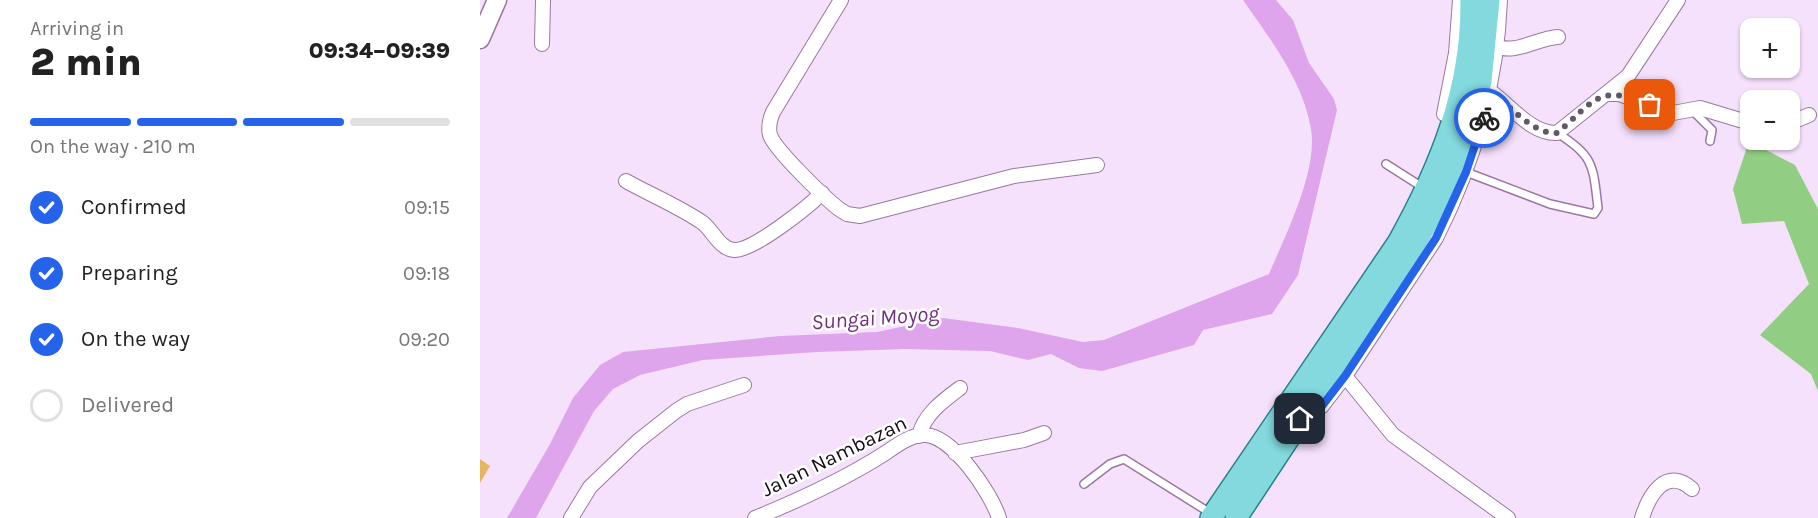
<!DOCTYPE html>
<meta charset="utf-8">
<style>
:root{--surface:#fff;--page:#f2f2f2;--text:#222;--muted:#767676;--line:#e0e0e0;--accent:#2563eb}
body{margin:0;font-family:Karla,sans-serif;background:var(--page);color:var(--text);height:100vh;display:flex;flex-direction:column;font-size:22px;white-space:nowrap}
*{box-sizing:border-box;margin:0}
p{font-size:20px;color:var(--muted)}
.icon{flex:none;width:33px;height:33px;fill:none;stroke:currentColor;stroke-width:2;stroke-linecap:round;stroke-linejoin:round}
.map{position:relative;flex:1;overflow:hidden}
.panel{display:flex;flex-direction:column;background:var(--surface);width:480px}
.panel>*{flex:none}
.buttons{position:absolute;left:1260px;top:18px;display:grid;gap:12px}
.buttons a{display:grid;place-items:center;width:60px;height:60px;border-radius:12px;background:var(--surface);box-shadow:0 2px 4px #0004;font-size:30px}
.pin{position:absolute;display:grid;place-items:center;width:51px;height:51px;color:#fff;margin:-26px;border-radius:12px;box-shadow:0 3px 9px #0006}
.courier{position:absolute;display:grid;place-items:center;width:60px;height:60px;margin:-30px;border:4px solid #2563eb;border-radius:50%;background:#fff;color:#222;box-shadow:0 2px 8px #0007}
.headline em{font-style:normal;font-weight:800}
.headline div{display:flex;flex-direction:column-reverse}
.headline{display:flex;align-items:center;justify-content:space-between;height:102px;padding:0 30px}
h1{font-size:39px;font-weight:800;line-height:45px}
.bar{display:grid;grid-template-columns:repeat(4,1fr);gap:9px 6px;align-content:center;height:72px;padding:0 30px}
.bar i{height:8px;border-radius:4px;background:var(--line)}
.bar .selected{background:var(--accent)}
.bar p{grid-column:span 4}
ol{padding:0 30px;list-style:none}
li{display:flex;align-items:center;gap:18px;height:66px}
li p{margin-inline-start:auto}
li .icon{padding:6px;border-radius:50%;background:var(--accent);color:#fff;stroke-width:4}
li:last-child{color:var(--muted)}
li i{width:33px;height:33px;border:3px solid var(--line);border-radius:50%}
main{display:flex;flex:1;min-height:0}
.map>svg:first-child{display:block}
</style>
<main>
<section class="panel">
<div class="headline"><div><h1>2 min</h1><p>Arriving in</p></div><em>09:34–09:39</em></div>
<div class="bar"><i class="selected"></i><i class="selected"></i><i class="selected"></i><i></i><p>On the way · 210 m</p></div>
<ol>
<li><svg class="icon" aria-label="check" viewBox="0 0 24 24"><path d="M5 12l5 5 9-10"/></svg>Confirmed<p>09:15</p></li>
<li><svg class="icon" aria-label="check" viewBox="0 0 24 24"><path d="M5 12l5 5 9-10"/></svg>Preparing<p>09:18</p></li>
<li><svg class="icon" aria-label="check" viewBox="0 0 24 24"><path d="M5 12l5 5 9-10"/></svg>On the way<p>09:20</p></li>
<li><i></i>Delivered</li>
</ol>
</section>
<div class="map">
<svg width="1338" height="518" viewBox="0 0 1338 518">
<rect width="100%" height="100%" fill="#f6e1fc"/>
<path fill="#92cd84" d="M1269,141l46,24 23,44v182l-7,-17 -51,-39 49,-51 -25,-63 -42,3 -9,-35z"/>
<path fill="#dea4ec" d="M763,0h33l17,20 16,43 25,36 3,11 -39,165 -26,39 -69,16 -9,15 -92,26 -23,-3 -28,-14 -23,6 -38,-9 -86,-2 -87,3 -114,8 -63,15 -27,14 -19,22 -58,107h-29l43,-74 23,-46 27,-33 23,-13 157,-16 97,-4 66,-14 75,10 65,14 21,-2 165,-66c16,-38 49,-103 42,-145 -8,-48 -41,-90 -68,-129z"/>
<path fill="#e6b560" d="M0,459l10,7 -10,17z"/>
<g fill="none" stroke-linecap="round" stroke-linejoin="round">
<g stroke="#9978a1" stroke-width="10">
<path id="lane" d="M1213,111l19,19 -2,11
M906,164l33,21
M986,172l84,32 44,10 4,-6c-5,-41 -3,-52 -41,-75
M604,484l26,-20 14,-5 83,52"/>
</g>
<g stroke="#9978a1" stroke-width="16">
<path id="street" d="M361,0l-68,112c-3,7 -5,15 -3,23 5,15 55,63 69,74l8,5 13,2 154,-40 83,-11
M62,44l1,-44
M1016,46c19,9 41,-8 62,-9
M1010,91c20,14 41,43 67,42l71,-57 50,-76
M1126,94h13l54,19 27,-5 50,15
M964,114l12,-61 4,-53
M1310,123l19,-8
M146,181c25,14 54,26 77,42 10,8 17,26 31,27 19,1 74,-43 88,-57
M865,376l48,59 115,83
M830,413l12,-7 23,-30 91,-138c38,-75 61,-154 64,-238
M439,436c5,-22 25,-36 41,-48
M475,453l69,-13 20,-7
M91,518l19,-31 48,-46 38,-30 11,-7 57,-19
M275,518c47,-19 90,-39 132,-66 10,-7 25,-18 38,-17 28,1 66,58 74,83
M1162,518c7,-23 24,-52 50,-29"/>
</g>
<g stroke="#9978a1" stroke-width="21">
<path id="secondary" d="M0,39l17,-39"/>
</g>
<g stroke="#28808a" stroke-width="24">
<path id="primary" d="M731,518l187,-275c43,-77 74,-153 73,-243
M756,518l167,-253 54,-94 24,-90 8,-81"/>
</g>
<use href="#lane" stroke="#fff" stroke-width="7"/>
<use href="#street" stroke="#fff" stroke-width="14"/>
<use href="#secondary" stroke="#fff" stroke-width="18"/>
<use href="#primary" stroke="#83d9dd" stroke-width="21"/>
</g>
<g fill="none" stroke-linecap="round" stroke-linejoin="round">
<path stroke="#66566a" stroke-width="6" stroke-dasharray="0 10.8" d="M1004,118l6,-27c20,14 41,43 67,42 39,-33 41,-50 93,-28"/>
<path stroke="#2563eb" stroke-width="8" d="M820,419l22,-13 23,-30 91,-138 30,-66 18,-54"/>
</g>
<g text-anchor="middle" stroke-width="5" stroke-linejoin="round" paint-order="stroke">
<g font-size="21" fill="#180b1b" stroke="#fff">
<text transform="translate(354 456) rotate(-26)" y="7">Jalan Nambazan</text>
</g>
<g font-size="22" font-style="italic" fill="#742f83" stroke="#fff">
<text transform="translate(395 317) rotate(-4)" y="8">Sungai Moyog</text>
</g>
</g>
</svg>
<div class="buttons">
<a>+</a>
<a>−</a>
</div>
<div class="pin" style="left:1170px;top:105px;background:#ea580c"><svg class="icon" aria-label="bag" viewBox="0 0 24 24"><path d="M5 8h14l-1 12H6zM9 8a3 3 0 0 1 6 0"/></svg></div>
<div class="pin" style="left:820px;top:419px;background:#1f2937"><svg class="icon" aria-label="home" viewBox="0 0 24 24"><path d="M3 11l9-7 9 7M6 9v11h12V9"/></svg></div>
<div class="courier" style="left:1004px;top:118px"><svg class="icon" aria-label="bike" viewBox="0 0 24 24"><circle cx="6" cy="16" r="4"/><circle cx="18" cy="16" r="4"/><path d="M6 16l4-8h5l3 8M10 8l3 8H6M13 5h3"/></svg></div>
</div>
</main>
